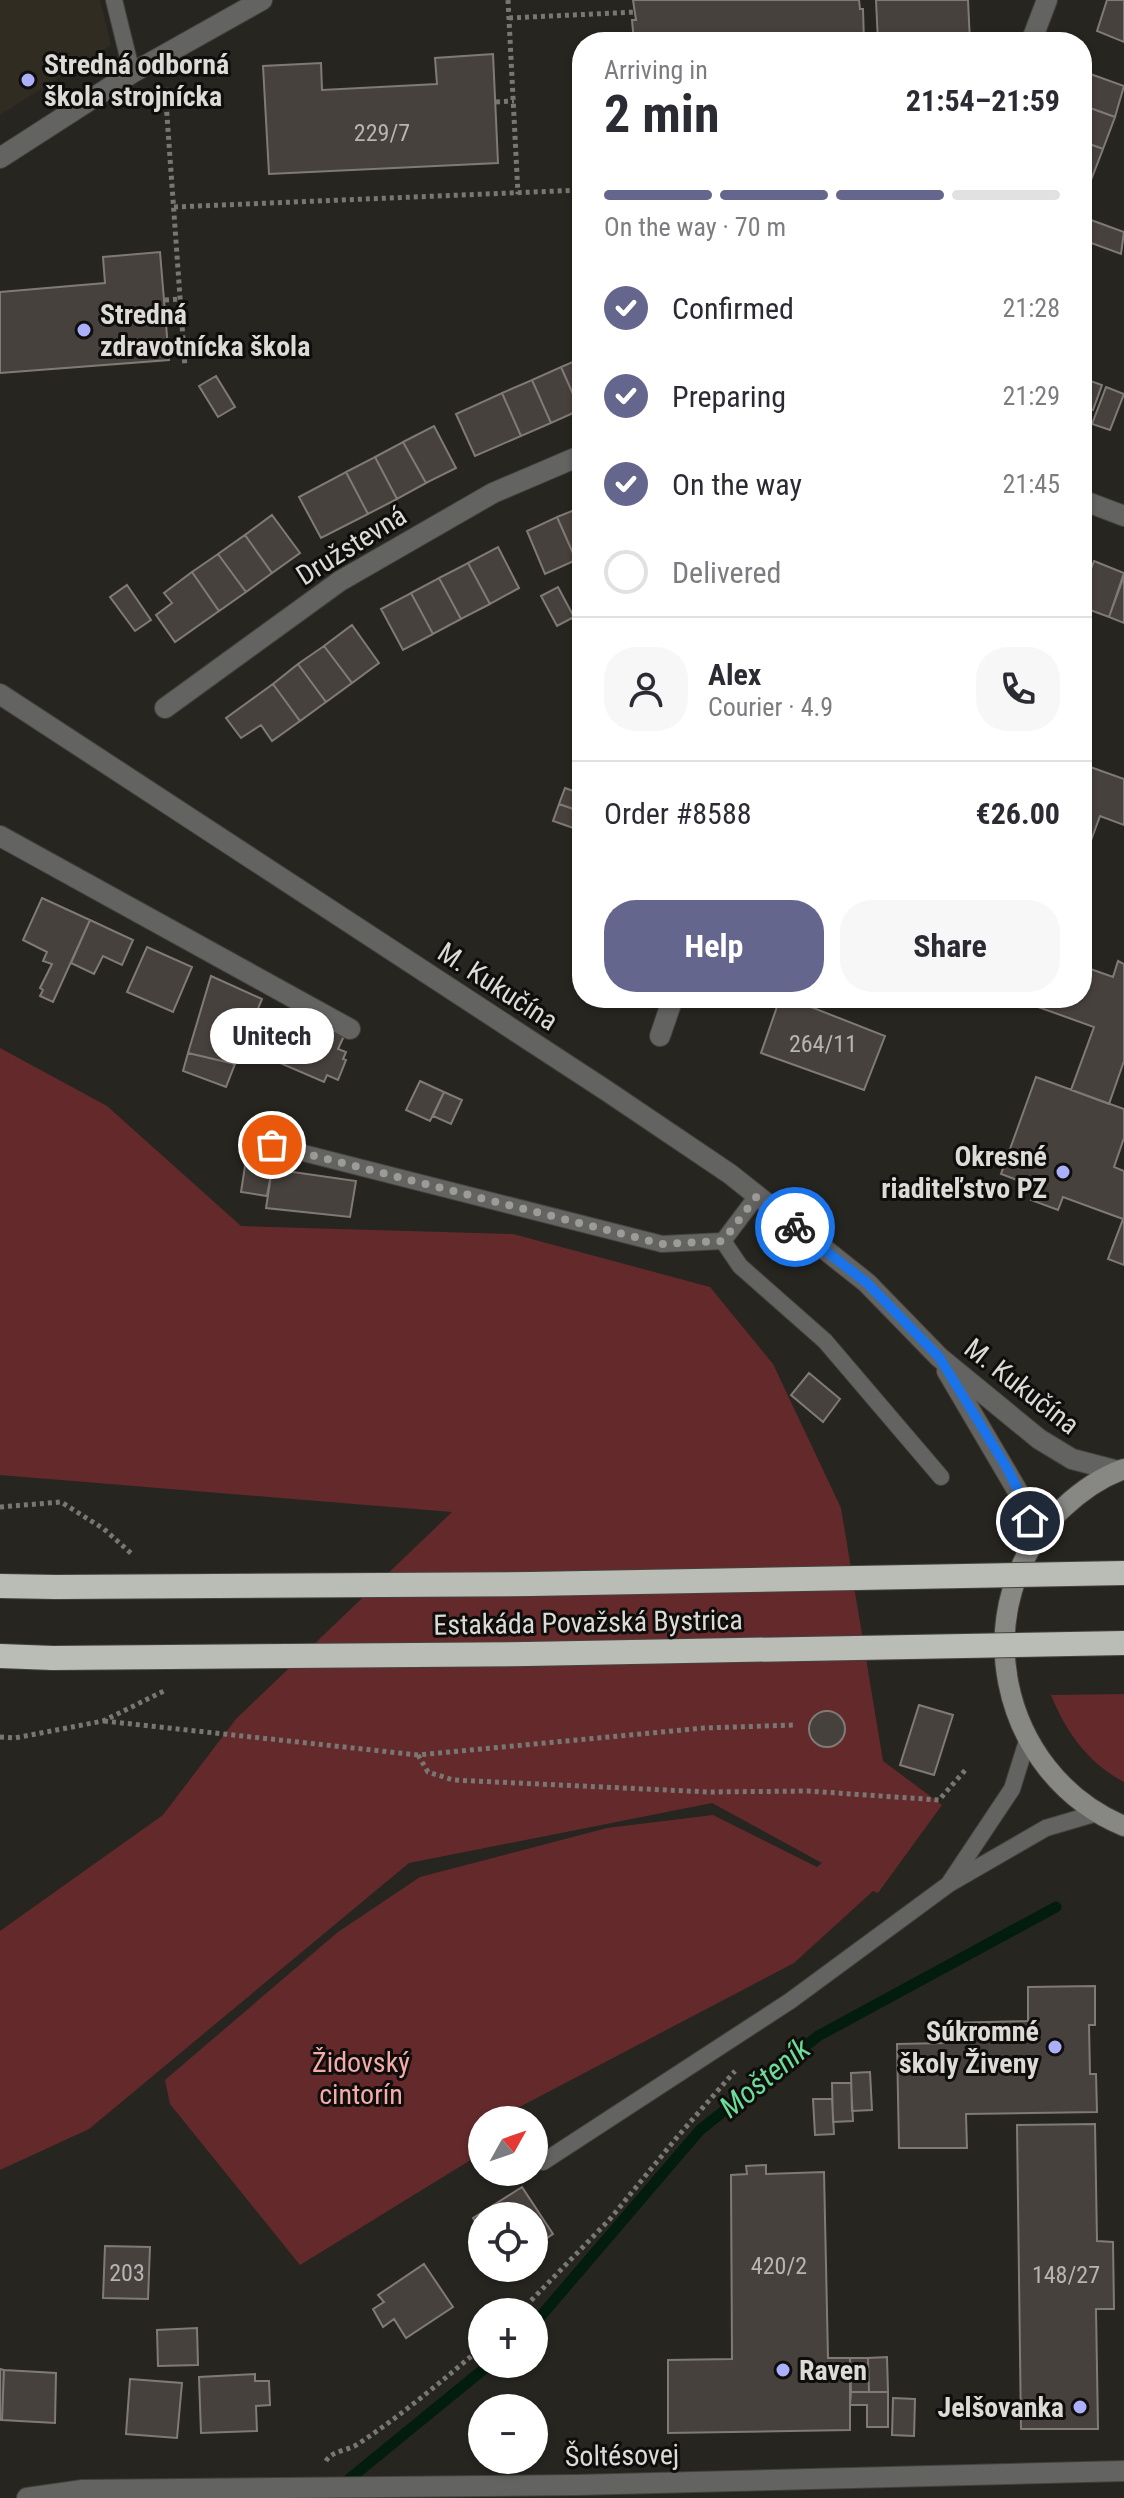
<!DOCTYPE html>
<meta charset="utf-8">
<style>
:root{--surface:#fff;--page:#f7f7f7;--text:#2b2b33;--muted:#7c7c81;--line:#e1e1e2;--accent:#65668d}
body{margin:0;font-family:"Roboto Condensed",sans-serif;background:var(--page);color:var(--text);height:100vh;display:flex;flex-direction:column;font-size:30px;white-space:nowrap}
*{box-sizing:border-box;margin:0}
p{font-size:26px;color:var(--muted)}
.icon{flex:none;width:44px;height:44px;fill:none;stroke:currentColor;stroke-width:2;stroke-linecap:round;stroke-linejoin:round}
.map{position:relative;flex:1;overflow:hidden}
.panel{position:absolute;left:572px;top:32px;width:520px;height:976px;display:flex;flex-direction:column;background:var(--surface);border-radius:32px;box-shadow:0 2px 6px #0004}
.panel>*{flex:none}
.needle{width:52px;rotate:50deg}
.buttons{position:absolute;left:468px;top:2106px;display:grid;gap:16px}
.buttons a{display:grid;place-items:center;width:80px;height:80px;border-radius:50%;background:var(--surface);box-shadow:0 2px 6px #0004;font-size:40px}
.pin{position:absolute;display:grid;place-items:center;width:68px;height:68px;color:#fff;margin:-34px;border:4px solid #fff;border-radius:50%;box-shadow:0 2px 8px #0007}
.courier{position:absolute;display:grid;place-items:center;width:80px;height:80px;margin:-40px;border:6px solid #1a73e8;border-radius:50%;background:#fff;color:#222;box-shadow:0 2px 10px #0007}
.bubble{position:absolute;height:56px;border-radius:28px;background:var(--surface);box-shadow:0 2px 6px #0004;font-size:26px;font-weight:700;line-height:56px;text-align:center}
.overview em{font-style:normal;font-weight:700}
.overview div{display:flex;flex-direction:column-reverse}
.overview{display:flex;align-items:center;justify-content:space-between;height:136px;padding:0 32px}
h1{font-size:52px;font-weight:700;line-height:60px}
.bar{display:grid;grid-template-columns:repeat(4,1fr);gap:12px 8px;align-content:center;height:96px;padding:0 32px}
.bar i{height:10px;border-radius:6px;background:var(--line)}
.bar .active{background:var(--accent)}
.bar p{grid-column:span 4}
.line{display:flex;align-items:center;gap:20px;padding:0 32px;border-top:2px solid var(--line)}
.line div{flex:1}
.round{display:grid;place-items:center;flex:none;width:84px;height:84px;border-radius:32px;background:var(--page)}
ol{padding:0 32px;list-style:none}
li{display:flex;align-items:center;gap:24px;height:88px}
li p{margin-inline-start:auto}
li .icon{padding:8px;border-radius:50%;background:var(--accent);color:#fff;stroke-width:4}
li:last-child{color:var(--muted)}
li i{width:44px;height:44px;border:4px solid var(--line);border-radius:50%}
.cta{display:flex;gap:16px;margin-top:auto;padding:16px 32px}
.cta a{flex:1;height:92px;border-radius:32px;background:var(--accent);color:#fff;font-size:32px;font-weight:700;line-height:92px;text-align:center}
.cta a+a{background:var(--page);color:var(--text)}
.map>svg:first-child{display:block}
</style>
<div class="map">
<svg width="1124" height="2498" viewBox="0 0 1124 2498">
<rect width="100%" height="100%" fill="#272520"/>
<path fill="#312c22" d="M0,0h100l11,45 -111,70z"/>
<path fill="#642a2b" d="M0,1048l107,58 134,120 272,8 197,53 63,77 68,144 42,253 59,44 -64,88 -5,-2 -79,72 -286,150 3,7h-29v33l-182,112 -130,-161 -5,-24 173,-148 82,-55 187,-49 106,-13 104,52 5,-4 -110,-60 -303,60 -320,266 -89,41v-239l163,-116 73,-96 216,-207 -452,-37z
M1124,1694v88c-36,-19 -58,-50 -73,-87z"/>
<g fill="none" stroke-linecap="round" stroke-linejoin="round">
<path stroke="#021c0d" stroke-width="11" d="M534,2324l166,-194 118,-94 238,-129
M326,2498l164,-134"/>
</g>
<path fill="#47413e" stroke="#807a76" stroke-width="2" d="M633,0h226l1,9h3l1,33h-230l-2,-22h4z
M876,0h92l2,42h-92z
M1107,0h17v42l-27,-11z
M493,54l5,109 -229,11 -6,-108 58,-3 1,27 115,-6 -2,-26z
M1082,71l42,15 -9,31 -33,-12z
M1082,105l33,12 -12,32 -21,-8z
M1082,141l21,8 -12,31 -9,-3z
M1091,220l33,12 -3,22 -38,-14z
M160,252l9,108 -169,13v-81l105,-9 -2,-26z
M582,358v52h-2l-19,-43z
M561,367l19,43 -29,13 -19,-43z
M216,376l19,31 -17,10 -19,-31z
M1082,378l20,7 -9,25 -11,-3z
M532,380l19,43 -30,13 -19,-43z
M1106,387l18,7 -14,36 -18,-6z
M502,393l19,43 -46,20 -19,-42z
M434,426l22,42 -30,15 -23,-41z
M403,442l23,41 -29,16 -22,-42z
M375,457l22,42 -29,15 -22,-42z
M346,472l22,42 -47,24 -22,-41z
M582,507v51l-6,2 -19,-43z
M272,515l28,38 -28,20 -27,-38z
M557,517l19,43 -31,14 -18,-43z
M245,535l27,38 -26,19 -28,-38z
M498,547l21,41 -29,16 -22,-41z
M218,554l28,38 -27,19 -27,-39z
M1094,561l30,12 -15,44 -27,-10v-14z
M468,563l22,41 -29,15 -22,-41z
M192,572l27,39 -44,31 -19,-27 16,-12 -8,-10z
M1124,576v47l-15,-6z
M439,578l22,41 -28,15 -22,-41z
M127,585l24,35 -16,11 -25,-34z
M558,587l16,30 -17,9 -16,-30z
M411,593l22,41 -30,16 -22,-41z
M352,625l27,38 -27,20 -28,-37z
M324,646l28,37 -26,19 -28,-38z
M298,664l28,38 -26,19 -27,-37z
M273,684l27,37 -28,20 -11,-16 -20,13 -15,-20z
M1082,764l42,15v46l-24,-9 -18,49z
M565,788l17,6v18l-23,-8z
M559,804l23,8v19l-29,-10z
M42,898l48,22 -37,82 -13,-6 3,-6 -3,-2 12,-24 -9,-3 4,-9 -24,-12z
M90,920l43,20 -11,25 -19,-9 -9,18 -23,-11z
M147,947l45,20 -19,45 -46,-20z
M1118,961l6,3v97l-15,43 -38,-14 23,-63 -81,-29h69v-32l31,11z
M211,976l51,23 -27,65 -47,-11z
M780,998h8l97,38 -21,54 -103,-37z
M293,1013l51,23 -6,13 8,3 -3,7 3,1 -8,20 -11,-5 -3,7 -51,-22z
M188,1053l47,11 -9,23 -43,-16z
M1036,1077l88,32v29l-10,29 10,4v94l-16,-6 15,-40 -60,-22 -5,13 -27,-10 5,-13 -35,-13z
M420,1081l24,11 -14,29 -24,-11z
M444,1092l18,8 -11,24 -18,-8z
M245,1166l27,3 -5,27 -26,-4z
M272,1169l84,12 -6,36 -84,-9z
M809,1373l31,26 -17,23 -32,-27z
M919,1705l34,10 -19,60 -34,-10z
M809 1729a18 18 0 1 1 36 0a18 18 0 1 1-36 0Z
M1095,1986v39h-6l1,49h6l1,38 -131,2 1,34h-68l-2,-104 48,-1v-20l83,-2v-34z
M870,2072l2,38 -20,1 -1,-38z
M832,2083h19l2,38 -20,1z
M813,2099h19l2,35 -19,1z
M1095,2124l2,117 16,1 1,67h-18l2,120h-77l-4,-304z
M766,2165v9l58,-2 4,186h22v72l-182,3v-73l64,-1 -1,-184 16,-1 -1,-8z
M522,2187l31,47 -19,13v-31h-52v15l-9,-13z
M105,2246l45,1 -2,52 -45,-1z
M424,2264l29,43 -47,31 -12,-19 -11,8 -10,-18 11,-7 -6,-7z
M197,2328l1,37 -40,1 -1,-36z
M887,2357l1,35h-19l-1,-34z
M850,2358h18l1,34h-18z
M0,2369l4,1 -2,50h-2z
M4,2370l52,3 -1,50 -53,-3z
M255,2374v7h14l1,24 -14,1 1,25 -56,2 -2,-56z
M130,2379l52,4 -5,55 -51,-4z
M851,2392h37v35h-21v-22h-17z
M893,2398l22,1 -1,37 -22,-1z"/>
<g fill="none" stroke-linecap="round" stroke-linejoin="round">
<g stroke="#44423d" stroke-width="18">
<path id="lane" d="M114,0l18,73
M272,1145l390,99 61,-3 34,-45
M723,1241l17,25 85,75 116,136
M950,1882l62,-93 15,-48
M543,2162l247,-161 159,-117 97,-56 51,-15"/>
</g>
<g stroke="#44423d" stroke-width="22">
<path id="street" d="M1031,42l16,-42
M0,158l132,-85 130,-73
M1082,500l42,16
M0,694l607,397 123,83 137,109 72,74 100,82 33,20 46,12
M165,708l175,-127 153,-88 89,-38
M0,836l350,193
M660,1036l13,-38
M947,1371l77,131 11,38
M27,2498l56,-8 493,-5 548,-14"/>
</g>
<g stroke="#44423d" stroke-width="22">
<path id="secondary" d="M1124,1469c-23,8 -44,23 -61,39 -101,95 -65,266 61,318"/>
</g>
<g stroke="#44423d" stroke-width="26">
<path id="highway" d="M0,1586l56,1
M0,1656l53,2"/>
</g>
<path stroke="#797773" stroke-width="5" stroke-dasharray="4 4" stroke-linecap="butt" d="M508,0l10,194
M509,18l127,-6
M165,88l20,279
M496,102l18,-1
M174,207l408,-17
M165,300l15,-1
M0,1507l61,-5 43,27 29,26
M104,1721l314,34 286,-27 91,-3
M0,1737l15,1 88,-17 63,-31
M418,1755l10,17 25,8 256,12 99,-1 131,9 28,-32
M520,2312l90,-93 68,-83 57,-65
M326,2461c7,-11 22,-10 32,-17 44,-29 84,-63 124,-97"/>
<use href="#lane" stroke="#636461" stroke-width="16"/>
<use href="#street" stroke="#636461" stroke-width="20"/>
<use href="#secondary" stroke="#878884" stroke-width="20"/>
<use href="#highway" stroke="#babdb6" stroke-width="24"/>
<g stroke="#44423d" stroke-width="26" stroke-linecap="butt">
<path id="highway-bridge" d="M56,1587l474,-3 594,-11
M53,1658l473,-4 598,-11"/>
</g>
<use href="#highway-bridge" stroke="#babdb6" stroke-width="24"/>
</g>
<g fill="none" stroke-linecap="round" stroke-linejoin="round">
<path stroke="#9d9b97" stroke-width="8" stroke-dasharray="0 14.4" d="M272,1145l390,99 61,-3 34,-45 38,31"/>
<path stroke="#1a73e8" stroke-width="10" d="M795,1227l72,56 72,74 68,111 17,34 6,19"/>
</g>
<g fill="#acaffb" stroke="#0f0e0c" stroke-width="3">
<circle cx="28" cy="80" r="8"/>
<circle cx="84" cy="330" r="8"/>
<circle cx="1063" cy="1172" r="8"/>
<circle cx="1055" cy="2047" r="8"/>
<circle cx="783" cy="2370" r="8"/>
<circle cx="1080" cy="2407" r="8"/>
</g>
<g text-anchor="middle" stroke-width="6" stroke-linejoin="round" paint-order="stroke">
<g font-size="24" fill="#b7b4b1">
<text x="382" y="141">229/7</text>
<text x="823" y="1052">264/11</text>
<text x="779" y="2274">420/2</text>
<text x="127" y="2281">203</text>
<text x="1066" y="2283">148/27</text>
</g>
<g font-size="28" font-weight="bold" fill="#dcdbd7" stroke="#0f0e0c" text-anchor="start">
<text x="44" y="74">Stredná odborná<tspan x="44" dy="32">škola strojnícka</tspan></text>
<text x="100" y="324">Stredná<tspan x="100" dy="32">zdravotnícka škola</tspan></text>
<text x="1047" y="1166" text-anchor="end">Okresné<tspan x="1047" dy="32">riaditeľstvo PZ</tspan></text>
<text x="1039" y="2041" text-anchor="end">Súkromné<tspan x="1039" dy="32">školy Živeny</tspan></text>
<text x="799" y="2380">Raven</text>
<text x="1064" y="2417" text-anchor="end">Jelšovanka</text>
</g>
<g font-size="28" fill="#dcdbd7" stroke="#0f0e0c">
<text transform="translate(351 545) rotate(-32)" y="10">Družstevná</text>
<text transform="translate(498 986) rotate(33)" y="10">M. Kukučína</text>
<text transform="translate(1022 1386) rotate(38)" y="10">M. Kukučína</text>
<text transform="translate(588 1622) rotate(-1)" y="10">Estakáda Považská Bystrica</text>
<text transform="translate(622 2455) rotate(-1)" y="10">Šoltésovej</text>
</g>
<g font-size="28" fill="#f5aca9" stroke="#0f0e0c">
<text x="361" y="2072">Židovský<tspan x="361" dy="32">cintorín</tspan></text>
</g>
<g font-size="30" font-style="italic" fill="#6bdd98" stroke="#0f0e0c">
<text transform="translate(765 2078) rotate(-39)" y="10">Mošteník</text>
</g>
</g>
</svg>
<div class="buttons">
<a><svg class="needle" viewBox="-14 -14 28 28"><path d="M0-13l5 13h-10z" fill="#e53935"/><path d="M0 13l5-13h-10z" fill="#7c7c81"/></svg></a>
<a><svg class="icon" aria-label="locate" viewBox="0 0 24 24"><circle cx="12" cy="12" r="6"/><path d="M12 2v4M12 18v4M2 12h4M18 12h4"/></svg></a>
<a>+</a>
<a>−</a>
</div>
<div class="pin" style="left:272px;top:1145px;background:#ea580c"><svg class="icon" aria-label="bag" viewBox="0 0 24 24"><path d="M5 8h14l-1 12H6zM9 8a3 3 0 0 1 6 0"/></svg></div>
<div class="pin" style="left:1030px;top:1521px;background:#1f2937"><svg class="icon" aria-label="home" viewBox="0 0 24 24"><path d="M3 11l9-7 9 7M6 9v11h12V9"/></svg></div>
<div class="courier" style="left:795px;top:1227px"><svg class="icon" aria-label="bike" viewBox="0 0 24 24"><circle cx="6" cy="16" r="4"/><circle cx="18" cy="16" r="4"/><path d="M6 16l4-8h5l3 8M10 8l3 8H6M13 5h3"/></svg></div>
<div class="bubble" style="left:210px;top:1008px;width:124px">Unitech</div>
<section class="panel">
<div class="overview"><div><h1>2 min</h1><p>Arriving in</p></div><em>21:54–21:59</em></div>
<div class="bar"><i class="active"></i><i class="active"></i><i class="active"></i><i></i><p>On the way · 70 m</p></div>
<ol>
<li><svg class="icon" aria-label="check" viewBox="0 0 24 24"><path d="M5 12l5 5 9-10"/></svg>Confirmed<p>21:28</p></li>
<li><svg class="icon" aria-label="check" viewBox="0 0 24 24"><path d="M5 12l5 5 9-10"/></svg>Preparing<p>21:29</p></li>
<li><svg class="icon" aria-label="check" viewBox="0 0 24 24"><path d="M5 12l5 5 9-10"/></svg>On the way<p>21:45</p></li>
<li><i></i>Delivered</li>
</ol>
<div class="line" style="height:144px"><a class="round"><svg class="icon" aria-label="person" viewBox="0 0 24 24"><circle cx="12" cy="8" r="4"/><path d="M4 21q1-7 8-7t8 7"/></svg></a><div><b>Alex</b><p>Courier · 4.9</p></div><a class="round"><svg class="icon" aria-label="phone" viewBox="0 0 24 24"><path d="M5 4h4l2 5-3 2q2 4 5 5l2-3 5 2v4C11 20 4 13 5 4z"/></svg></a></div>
<div class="line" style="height:104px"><div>Order #8588</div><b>€26.00</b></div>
<div class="cta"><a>Help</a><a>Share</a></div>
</section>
</div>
